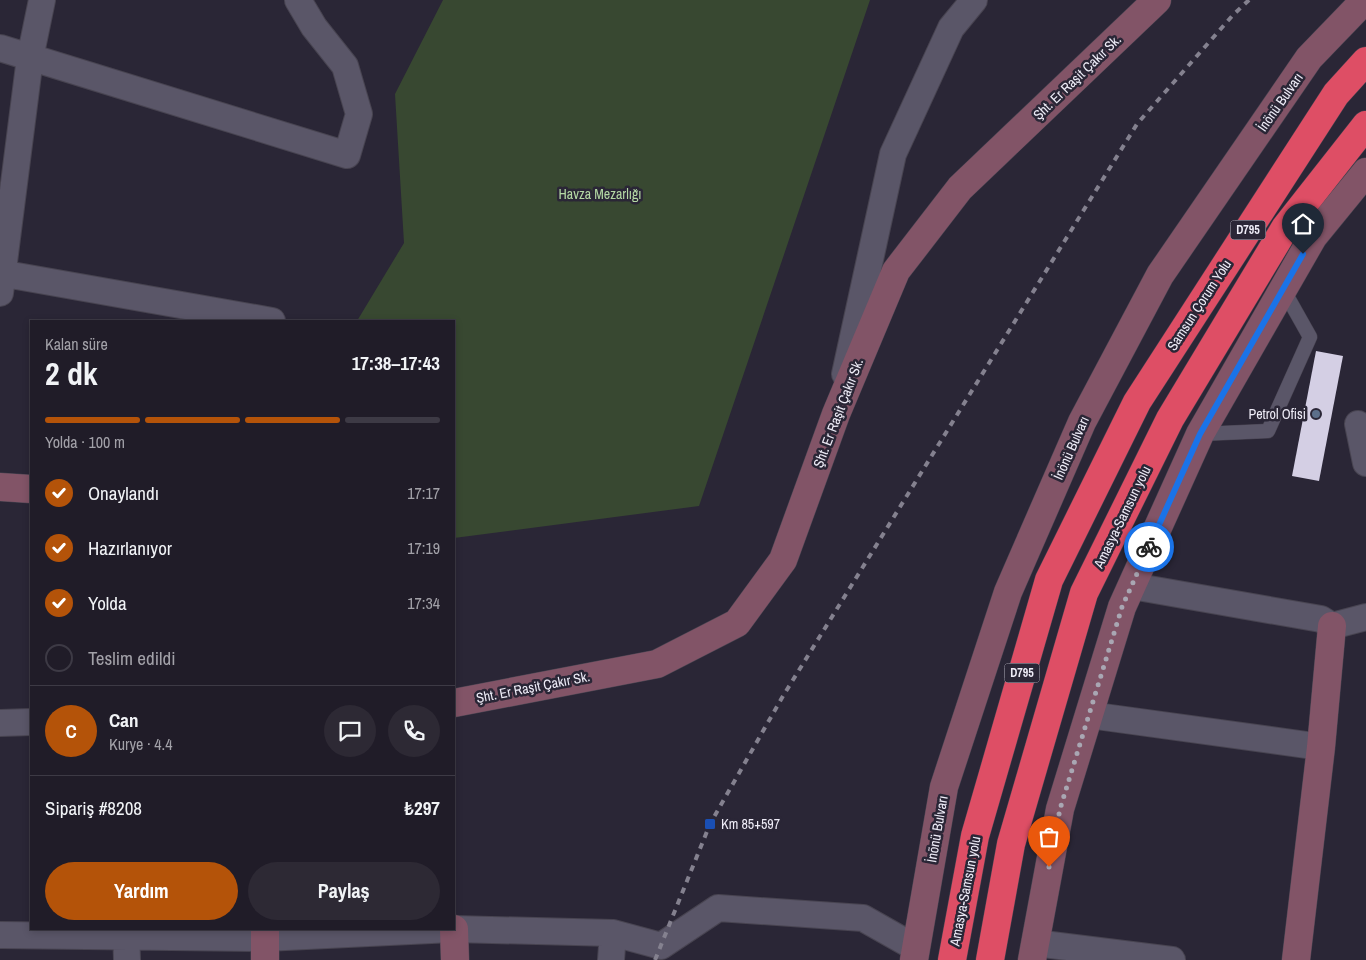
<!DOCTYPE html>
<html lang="tr">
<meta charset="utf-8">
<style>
:root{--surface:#201c28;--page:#2d2934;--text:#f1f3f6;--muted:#a2a1a8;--line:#3d3a45;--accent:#b45309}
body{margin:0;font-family:"Archivo Narrow",sans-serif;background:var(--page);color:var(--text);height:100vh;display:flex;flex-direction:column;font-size:19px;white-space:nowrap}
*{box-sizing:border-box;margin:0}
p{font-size:16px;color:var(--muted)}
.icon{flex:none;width:28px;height:28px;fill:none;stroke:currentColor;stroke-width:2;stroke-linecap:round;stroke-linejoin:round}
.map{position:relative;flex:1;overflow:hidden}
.side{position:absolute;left:30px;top:320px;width:425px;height:610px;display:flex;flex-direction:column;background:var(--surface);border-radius:0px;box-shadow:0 2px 8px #0003,0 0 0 1px var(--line)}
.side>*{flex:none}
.pin{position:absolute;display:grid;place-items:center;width:42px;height:42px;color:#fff;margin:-51px -21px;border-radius:50% 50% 50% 0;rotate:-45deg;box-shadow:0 0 5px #0007}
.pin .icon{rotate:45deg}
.courier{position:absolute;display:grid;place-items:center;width:50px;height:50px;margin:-25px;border:4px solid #1a73e8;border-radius:50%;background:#fff;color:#222;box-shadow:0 1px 6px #0007}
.headline em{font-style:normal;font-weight:700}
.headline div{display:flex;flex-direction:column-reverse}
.headline{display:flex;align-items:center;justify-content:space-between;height:85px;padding:0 15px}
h1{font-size:32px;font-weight:700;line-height:38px}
.bar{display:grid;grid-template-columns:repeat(4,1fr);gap:8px 5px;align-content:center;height:60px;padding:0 15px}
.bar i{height:6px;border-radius:4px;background:var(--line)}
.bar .selected{background:var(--accent)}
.bar p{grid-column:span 4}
.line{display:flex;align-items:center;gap:12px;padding:0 15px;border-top:1px solid var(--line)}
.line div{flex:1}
.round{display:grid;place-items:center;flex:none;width:52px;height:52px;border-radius:26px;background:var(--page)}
ol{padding:0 15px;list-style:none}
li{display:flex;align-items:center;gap:15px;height:55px}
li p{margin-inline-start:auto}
li .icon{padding:5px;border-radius:50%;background:var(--accent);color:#fff;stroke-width:4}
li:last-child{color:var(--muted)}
li i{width:28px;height:28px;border:2px solid var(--line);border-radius:50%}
.action{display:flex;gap:10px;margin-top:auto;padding:10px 15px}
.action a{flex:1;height:58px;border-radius:30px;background:var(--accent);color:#fff;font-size:20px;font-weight:700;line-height:58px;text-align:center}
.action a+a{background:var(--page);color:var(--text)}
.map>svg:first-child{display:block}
</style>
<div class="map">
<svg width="1366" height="960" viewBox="0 0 1366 960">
<rect width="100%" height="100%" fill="#2a2636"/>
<path fill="#384831" d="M443,0h427l-171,506 -245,32v-217h-97l47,-78 -9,-149z"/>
<path fill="#d4cfe4" d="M1316,351l27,5 -24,125 -27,-5z"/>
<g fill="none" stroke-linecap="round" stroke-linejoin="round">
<g stroke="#484451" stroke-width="15">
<path id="lane" d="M1200,434l68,-3 42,-94 -27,-48"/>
</g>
<g stroke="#484451" stroke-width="28">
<path id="street" d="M0,48l347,107 12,-41 -14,-48 -31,-39 -16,-27
M0,273l272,48
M0,293l30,-235 12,-58
M845,374l48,-220 58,-126 23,-28
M1358,424l8,39
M1132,586l189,33 11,7 34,-9
M1089,715l232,32
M0,723l31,-1
M126,929l1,31
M454,929l159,4 48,13 57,-38 145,10 53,30
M0,935l265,3 187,-9
M1035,943l137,17
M611,960l2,-27"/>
</g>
<g stroke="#484451" stroke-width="29">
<path id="secondary" d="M0,487l31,2
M454,703l203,-39 80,-41 46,-63 53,-146 60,-143 64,-83 197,-188
M454,929l1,31
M265,960v-31
M914,960l30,-173 64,-195 74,-170 78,-147 149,-217 56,-58
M1032,960l28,-151 62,-202 78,-173 113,-197 53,-65
M1296,960l25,-213 11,-121"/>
</g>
<g stroke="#484451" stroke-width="29">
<path id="highway" d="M952,960l23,-124 74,-256 88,-178 199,-308 30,-33
M990,960l21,-116 73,-251 86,-174 115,-191 81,-103"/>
</g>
<use href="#lane" stroke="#5a5668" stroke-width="14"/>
<use href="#street" stroke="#5a5668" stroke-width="26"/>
<use href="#secondary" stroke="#825467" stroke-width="28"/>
<use href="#highway" stroke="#de4e65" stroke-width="28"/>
<path stroke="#84818f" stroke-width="4" stroke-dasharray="6 6" stroke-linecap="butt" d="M655,960l55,-136 73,-128 354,-572 96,-109 16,-15"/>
</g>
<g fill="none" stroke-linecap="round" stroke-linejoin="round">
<path stroke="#a9a7b3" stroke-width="5" stroke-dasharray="0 9" d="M1049,867l11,-58 51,-166 11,-36 27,-60"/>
<path stroke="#1a73e8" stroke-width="6" d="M1149,547l51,-113 103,-180"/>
</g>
<circle fill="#5c6f8a" stroke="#2a2636" stroke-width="2" cx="1316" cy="414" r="5"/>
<rect fill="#1a4fb4" stroke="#2a2636" stroke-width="2" x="704" y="818" width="12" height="12" rx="2.5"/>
<g text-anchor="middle" stroke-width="5" stroke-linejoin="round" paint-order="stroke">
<g fill="#2a2636" stroke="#b3b1bd" stroke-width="1">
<rect x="1230.5" y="220.5" width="35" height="19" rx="4"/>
<rect x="1004.5" y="663.5" width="35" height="19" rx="4"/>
</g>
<g font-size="12" font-weight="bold" fill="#eeecf7">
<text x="1248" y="234">D795</text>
<text x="1022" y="677">D795</text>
</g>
<g font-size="14" fill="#eeecf7" stroke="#2a2636">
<text transform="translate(1077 77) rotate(-44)" y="5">Şht. Er Raşit Çakır Sk.</text>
<text transform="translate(1280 102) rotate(-55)" y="5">İnönü Bulvarı</text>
<text transform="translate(1199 305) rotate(-57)" y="5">Samsun Çorum Yolu</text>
<text transform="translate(838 413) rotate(-69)" y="5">Şht. Er Raşit Çakır Sk.</text>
<text transform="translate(1071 448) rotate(-66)" y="5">İnönü Bulvarı</text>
<text transform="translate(1122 517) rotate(-64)" y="5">Amasya-Samsun yolu</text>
<text transform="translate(533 687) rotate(-11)" y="5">Şht. Er Raşit Çakır Sk.</text>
<text transform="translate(937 829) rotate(-80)" y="5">İnönü Bulvarı</text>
<text transform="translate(965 891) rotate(-79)" y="5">Amasya-Samsun yolu</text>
</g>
<g font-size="14" fill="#b4d8a4" stroke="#2a2636">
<text x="600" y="199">Havza Mezarlığı</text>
</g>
<g font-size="14" fill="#eeecf7" stroke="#2a2636" text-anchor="end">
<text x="1306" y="419">Petrol Ofisi</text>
<text x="721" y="829" text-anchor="start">Km 85+597</text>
</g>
</g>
</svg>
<div class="pin" style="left:1049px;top:867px;background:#ea580c"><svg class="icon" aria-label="bag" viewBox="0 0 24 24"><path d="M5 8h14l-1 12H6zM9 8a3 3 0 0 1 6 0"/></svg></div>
<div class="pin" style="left:1303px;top:254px;background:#1f2937"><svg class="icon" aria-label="home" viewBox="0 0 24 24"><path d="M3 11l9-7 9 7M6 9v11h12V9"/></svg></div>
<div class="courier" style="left:1149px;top:547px"><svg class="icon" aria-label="bike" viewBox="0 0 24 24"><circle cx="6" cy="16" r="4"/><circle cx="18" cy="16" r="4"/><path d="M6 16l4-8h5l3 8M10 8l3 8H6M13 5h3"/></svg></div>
<section class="side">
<div class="headline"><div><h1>2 dk</h1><p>Kalan süre</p></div><em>17:38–17:43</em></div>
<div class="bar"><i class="selected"></i><i class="selected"></i><i class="selected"></i><i></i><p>Yolda · 100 m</p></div>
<ol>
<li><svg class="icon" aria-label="check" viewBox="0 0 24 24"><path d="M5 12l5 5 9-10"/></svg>Onaylandı<p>17:17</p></li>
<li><svg class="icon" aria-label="check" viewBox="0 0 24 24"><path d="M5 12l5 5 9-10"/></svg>Hazırlanıyor<p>17:19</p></li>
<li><svg class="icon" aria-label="check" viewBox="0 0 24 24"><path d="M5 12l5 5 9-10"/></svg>Yolda<p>17:34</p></li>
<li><i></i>Teslim edildi</li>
</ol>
<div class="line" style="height:90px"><b class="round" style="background:var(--accent);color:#fff">C</b><div><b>Can</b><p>Kurye · 4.4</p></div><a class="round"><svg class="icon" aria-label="chat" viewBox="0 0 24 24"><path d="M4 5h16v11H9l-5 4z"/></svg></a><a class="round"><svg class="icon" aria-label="phone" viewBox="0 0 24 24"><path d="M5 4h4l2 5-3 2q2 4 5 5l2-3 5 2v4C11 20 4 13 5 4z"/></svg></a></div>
<div class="line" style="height:65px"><div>Sipariş #8208</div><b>₺297</b></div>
<div class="action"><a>Yardım</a><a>Paylaş</a></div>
</section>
</div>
